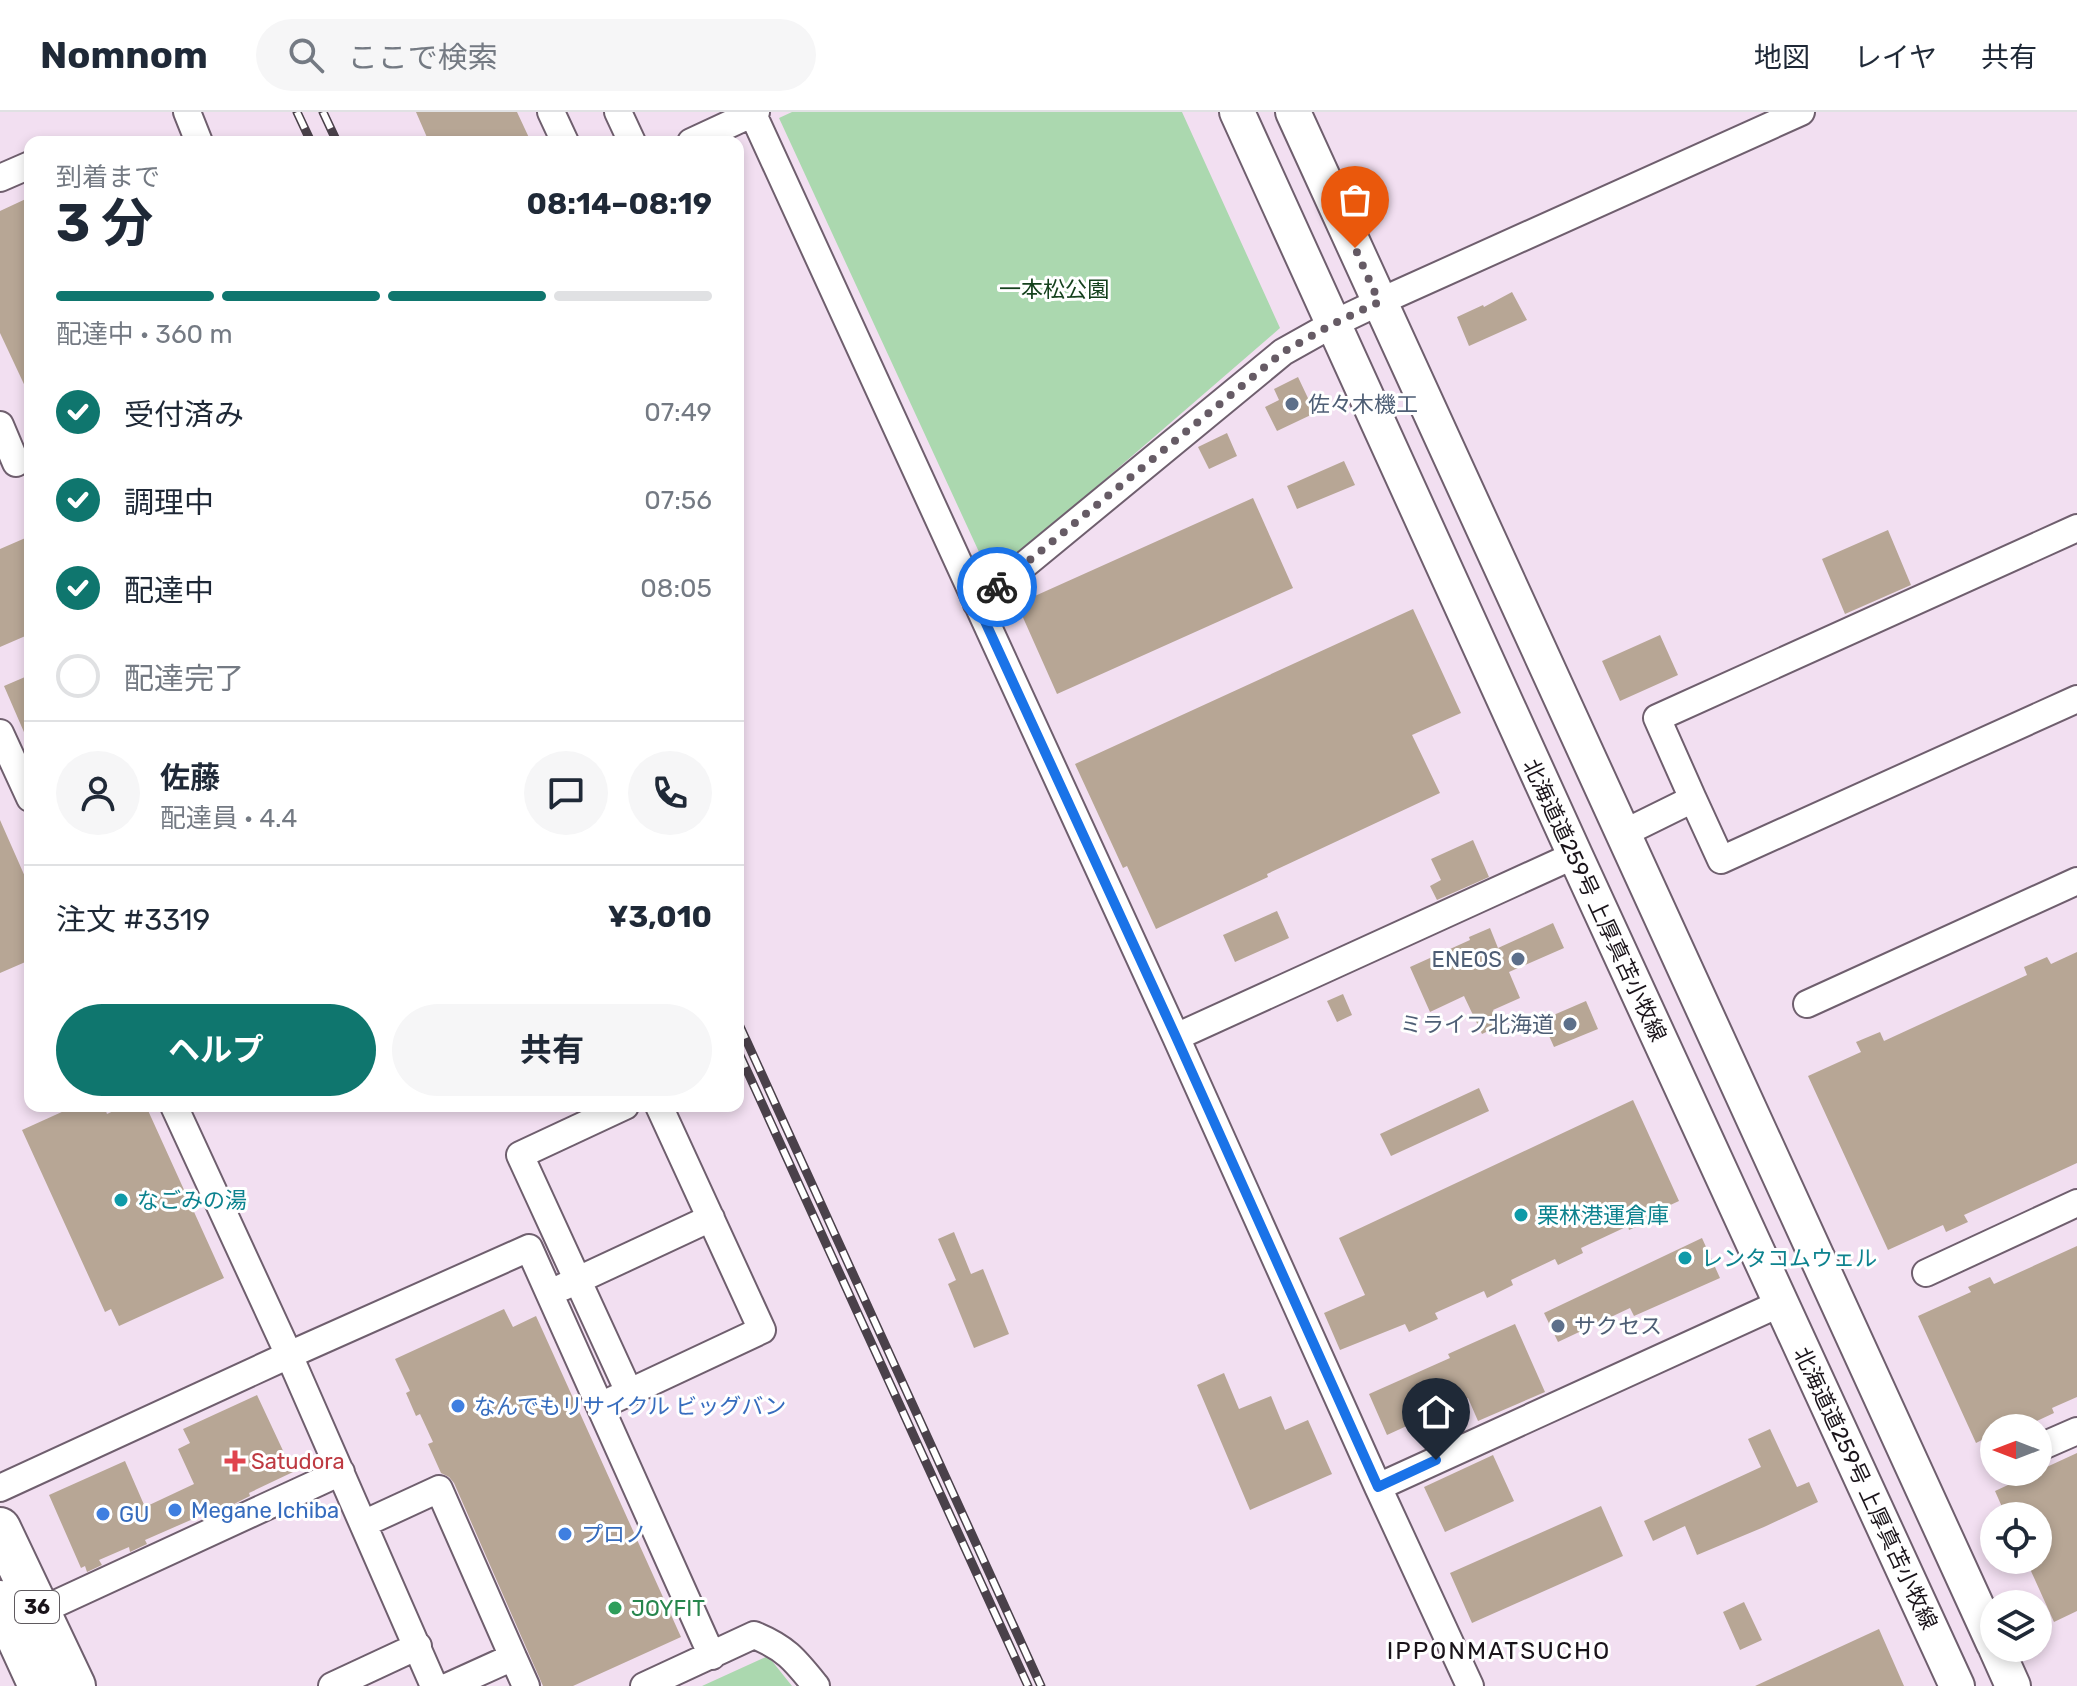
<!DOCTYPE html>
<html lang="ja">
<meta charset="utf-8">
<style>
:root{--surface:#fff;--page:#f6f6f7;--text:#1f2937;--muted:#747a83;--line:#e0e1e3;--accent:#0f766e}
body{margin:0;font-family:Rubik,"Noto Sans JP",sans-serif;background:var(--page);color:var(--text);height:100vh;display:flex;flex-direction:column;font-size:30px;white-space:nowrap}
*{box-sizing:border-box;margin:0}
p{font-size:26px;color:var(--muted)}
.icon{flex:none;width:44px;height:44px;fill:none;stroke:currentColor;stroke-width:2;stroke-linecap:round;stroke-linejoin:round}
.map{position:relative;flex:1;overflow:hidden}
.panel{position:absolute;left:24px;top:24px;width:720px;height:976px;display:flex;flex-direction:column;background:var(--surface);border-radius:16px;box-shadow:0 4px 12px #0003}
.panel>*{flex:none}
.needle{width:52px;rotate:270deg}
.tools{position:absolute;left:1980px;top:1302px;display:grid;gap:16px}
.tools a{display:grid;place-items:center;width:72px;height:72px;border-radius:50%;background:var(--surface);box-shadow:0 4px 12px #0003;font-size:40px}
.pin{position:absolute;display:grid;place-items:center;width:68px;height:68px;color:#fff;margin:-82px -34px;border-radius:50% 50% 50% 0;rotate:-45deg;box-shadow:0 0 8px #0007}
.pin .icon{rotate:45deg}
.courier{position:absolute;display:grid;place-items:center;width:80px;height:80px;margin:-40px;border:6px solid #1a73e8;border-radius:50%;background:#fff;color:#222;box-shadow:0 2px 10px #0007}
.overview em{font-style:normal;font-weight:700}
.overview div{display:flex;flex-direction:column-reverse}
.overview{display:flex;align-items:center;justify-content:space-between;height:136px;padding:0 32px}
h1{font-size:52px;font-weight:700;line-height:60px}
.bar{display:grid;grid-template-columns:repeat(4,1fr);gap:12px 8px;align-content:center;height:96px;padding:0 32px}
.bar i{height:10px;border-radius:6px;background:var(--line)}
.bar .on{background:var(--accent)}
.bar p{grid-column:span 4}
.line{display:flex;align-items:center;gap:20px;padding:0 32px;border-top:2px solid var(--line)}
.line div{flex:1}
.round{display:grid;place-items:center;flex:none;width:84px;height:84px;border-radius:42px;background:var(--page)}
ol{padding:0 32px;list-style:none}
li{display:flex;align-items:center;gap:24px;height:88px}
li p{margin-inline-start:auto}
li .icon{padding:8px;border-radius:50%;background:var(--accent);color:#fff;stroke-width:4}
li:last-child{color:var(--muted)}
li i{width:44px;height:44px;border:4px solid var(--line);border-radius:50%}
.primary-button{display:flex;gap:16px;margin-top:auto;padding:16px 32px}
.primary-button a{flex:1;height:92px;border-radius:48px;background:var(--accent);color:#fff;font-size:32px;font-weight:700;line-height:92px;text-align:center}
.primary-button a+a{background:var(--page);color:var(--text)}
header{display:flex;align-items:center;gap:48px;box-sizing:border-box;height:112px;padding:0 40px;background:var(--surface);border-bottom:2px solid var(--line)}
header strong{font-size:38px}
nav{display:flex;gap:44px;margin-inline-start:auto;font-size:28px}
.search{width:560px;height:72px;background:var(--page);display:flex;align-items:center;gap:20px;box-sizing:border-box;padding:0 28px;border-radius:44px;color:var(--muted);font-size:30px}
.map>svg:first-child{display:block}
</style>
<header>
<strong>Nomnom</strong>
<div class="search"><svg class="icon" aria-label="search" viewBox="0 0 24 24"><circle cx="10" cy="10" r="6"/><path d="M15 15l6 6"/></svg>ここで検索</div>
<nav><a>地図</a><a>レイヤ</a><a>共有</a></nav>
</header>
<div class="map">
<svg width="2077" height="1574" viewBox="0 0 2077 1574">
<rect width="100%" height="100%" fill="#f2dff1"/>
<path fill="#abd8af" d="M792,0h390l98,216 -289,250 -212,-460z
M768,1544l24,30h-90z"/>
<path fill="#b7a695" d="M416,0h101l14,30h-102z
M30,85v200l-30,-64v-122z
M1512,180l15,28 -58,26 -12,-29 26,-12 1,2z
M1298,265l17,36 -38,18 -12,-24 14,-7 -5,-11z
M1227,321l10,23 -28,13 -11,-22z
M1344,349l11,24 -58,24 -10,-23z
M1253,386l40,90 -236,106 -40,-90z
M1888,418l23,55 -66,29 -23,-55z
M30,424v98l-30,13v-98z
M1413,497l48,104 -49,22 28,58 -173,81 1,3 -112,52 -29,-63 -4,2 -48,-104z
M1660,523l18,40 -58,26 -18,-40z
M25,565l5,11v58l-26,-60z
M0,708l30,68v72l-30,13z
M1473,728l16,37 -52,23 -7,-14 11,-6 -10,-21z
M1277,799l12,27 -54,24 -12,-27z
M1553,811l11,25 -55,24 11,26 -27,12 8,15 -19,9 -18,-38 -34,16 -20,-45 60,-27 -1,-3 21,-9 8,20z
M2077,840v211l-113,52 4,7 -22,10 -3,-7 -55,25 -80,-174 53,-24 -5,-10 24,-10 4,9 143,-66 -3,-8 23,-10 4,7z
M1343,882l9,21 -15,7 -10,-21z
M1586,889l12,28 -44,18 -12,-27z
M1479,976l10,23 -98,45 -11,-22z
M1633,988l46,101 -26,12 3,5 -27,12 -1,-4 -47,22 2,5 -25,12 -3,-6 -44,21 2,5 -26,13 -3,-7 -49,22 3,6 -29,13 -4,-8 -65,26 -16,-37 41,-18 -26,-57z
M75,994h29l3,8 17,-8h22l78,172 -105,48 -8,-17 -6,3 -83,-182z
M954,1120l17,42 12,-5 26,65 -35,14 -26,-64 8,-4 -18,-41z
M1702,1126l18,40 -86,38 -4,-8 -72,34 -14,-29z
M2077,1134v151l-25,11 2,5 -26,12 -2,-5 -18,8h-14v6l-18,9 -58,-127 53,-24 -3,-5 22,-10 4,7z
M504,1197l9,18 23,-11 145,321 -108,49h-30l-89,-203 -5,-6 -8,-4 -13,-29 5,-2 -13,-28 -4,2 -10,-23 4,-2 -15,-32z
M1515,1212l30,68 -67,29 -10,-23 -81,37 -18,-41 81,-36 -2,-4z
M1224,1261l15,36 32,-13 14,34 23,-10 24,54 -82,36 -53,-125z
M257,1283l36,77 -44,21 1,3 -24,12 -1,-3 -80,35 2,4 -17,8 -1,-5 -30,13 3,5 -15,7 -2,-6 -4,2 -32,-73 76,-34 20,46 49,-23 -16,-35 12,-6 -7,-14z
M1770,1317l27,58 12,-5 9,20 -54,25 -67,28 -12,-29 -32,15 -9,-20 117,-54 -13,-28z
M2077,1341v158l-23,11 -28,-62h12v-44h-32l-11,-25z
M1493,1343l21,46 -69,31 -21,-45z
M1601,1394l22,50 -151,67 -22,-50z
M1744,1490l18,38 -22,10 -17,-38z
M1879,1517l25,57h-149z"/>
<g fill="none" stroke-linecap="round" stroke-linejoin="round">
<g stroke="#6f5f6e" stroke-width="30">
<path id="minor" d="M187,0l12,30
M551,0l14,30
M618,0l14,30
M752,0l424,925 202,450 92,199
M691,30l65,-30
M0,66l30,-13
M0,313l16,38
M977,492l306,-252 50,-28 46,-22 422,-190
M0,621l30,65
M1693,687l-36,-81 420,-190
M1624,721l69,-34 28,61 356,-161
M1807,892l270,-123
M1176,925l399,-182
M174,994l115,249 145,331
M625,994l-105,49 109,237
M1926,1161l151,-70
M563,1175l148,-69
M600,1294l162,-76 -103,-224
M2038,1336l39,-17
M1378,1375l403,-184
M0,1376l289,-133 240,-107 183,408
M363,1412l76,-35 74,168
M40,1499l301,-139
M332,1574l86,-40
M449,1574l64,-29 13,29
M644,1574l110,-51c32,13 41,25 62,51"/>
</g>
<g stroke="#6f5f6e" stroke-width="38">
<path id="major" d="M1237,0l338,743 382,831
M1293,0l701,1532
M1996,1536l17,38"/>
</g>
<g stroke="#6f5f6e" stroke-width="44">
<path id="highway" d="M0,1416l75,158
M0,1489l39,85"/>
</g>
<use href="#minor" stroke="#fff" stroke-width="26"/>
<use href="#major" stroke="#fff" stroke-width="34"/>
<use href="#highway" stroke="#fff" stroke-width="40"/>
<g stroke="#4a414a" stroke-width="9">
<path id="rail" d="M297,0l14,30
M323,0l14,30
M738,910l303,664
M738,939l290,635"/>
</g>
<use href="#rail" stroke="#fff" stroke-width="6" stroke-dasharray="18" stroke-linecap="butt"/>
</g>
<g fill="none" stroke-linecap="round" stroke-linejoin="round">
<path stroke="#665b65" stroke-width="8" stroke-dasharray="0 14.4" d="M997,475l286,-235 50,-28 46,-22 -24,-54"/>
<path stroke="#1a73e8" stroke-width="10" d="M997,475l-20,17 199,433 202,450 58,-27"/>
</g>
<g fill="#5c6f8a" stroke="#fff" stroke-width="3">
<circle cx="1292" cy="292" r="8"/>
<circle cx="1518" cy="847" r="8"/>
<circle cx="1570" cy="912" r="8"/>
<circle cx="1558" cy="1214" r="8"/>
</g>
<g fill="#0f9aa8" stroke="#fff" stroke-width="3">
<circle cx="121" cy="1088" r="8"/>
<circle cx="1521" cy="1103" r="8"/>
<circle cx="1685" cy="1146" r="8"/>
</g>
<g fill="#3f7fe0" stroke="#fff" stroke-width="3">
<circle cx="458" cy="1294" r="8"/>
<circle cx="175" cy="1398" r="8"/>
<circle cx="103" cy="1402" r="8"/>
<circle cx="565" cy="1422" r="8"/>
</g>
<path fill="#e0444e" stroke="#fff" stroke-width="3" d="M231 1337h8v8h8v8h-8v8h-8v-8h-8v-8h8z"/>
<circle fill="#2e9e5b" stroke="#fff" stroke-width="3" cx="615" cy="1496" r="8"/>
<g text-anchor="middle" stroke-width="6" stroke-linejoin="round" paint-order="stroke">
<rect fill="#fff" stroke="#5f5a5f" stroke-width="2" x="15" y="1479" width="44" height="32" rx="6"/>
<g font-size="20" font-weight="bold" fill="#1a141a">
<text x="37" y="1502">36</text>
</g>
<g font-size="22" fill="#15411d" stroke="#fff">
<text x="1054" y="185">一本松公園</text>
</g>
<g font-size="22" fill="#4e5e75" stroke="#fff" text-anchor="start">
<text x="1308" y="300">佐々木機工</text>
<text x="1502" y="855" text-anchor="end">ENEOS</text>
<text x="1554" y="920" text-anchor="end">ミライフ北海道</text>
<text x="1574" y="1222">サクセス</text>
</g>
<g font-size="22" fill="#1a141a" stroke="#fff">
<text transform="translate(1595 788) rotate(65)" y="8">北海道道259号 上厚真苫小牧線</text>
<text transform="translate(1866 1376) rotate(65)" y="8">北海道道259号 上厚真苫小牧線</text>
</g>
<g font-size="22" fill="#0d838f" stroke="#fff" text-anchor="start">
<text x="137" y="1096">なごみの湯</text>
<text x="1537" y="1111">栗林港運倉庫</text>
<text x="1701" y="1154">レンタコムウェル</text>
</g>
<g font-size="22" fill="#366cbe" stroke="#fff" text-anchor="start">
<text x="474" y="1302">なんでもリサイクル ビッグバン</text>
<text x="191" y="1406">Megane Ichiba</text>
<text x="119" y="1410">GU</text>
<text x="581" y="1430">プロノ</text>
</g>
<g font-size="22" fill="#be3a42" stroke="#fff" text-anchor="start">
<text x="251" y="1357">Satudora</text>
</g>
<g font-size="22" fill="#27864d" stroke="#fff" text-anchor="start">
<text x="631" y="1504">JOYFIT</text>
</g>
<g font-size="24" letter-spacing="2" fill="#1a141a" stroke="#fff">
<text x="1499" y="1547">IPPONMATSUCHO</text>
</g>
</g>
</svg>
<div class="tools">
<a><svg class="needle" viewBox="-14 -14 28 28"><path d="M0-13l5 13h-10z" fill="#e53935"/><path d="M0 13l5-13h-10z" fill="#747a83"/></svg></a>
<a><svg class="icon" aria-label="locate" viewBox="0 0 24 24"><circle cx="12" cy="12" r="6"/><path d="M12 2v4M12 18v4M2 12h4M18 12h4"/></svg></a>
<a><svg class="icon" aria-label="layers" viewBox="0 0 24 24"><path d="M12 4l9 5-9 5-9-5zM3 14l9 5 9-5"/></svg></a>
</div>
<div class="pin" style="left:1355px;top:136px;background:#ea580c"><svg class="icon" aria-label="bag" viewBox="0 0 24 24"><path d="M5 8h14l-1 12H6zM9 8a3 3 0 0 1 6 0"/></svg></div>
<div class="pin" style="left:1436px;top:1348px;background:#1f2937"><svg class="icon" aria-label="home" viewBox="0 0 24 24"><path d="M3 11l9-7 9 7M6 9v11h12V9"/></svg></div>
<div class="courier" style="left:997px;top:475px"><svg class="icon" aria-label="bike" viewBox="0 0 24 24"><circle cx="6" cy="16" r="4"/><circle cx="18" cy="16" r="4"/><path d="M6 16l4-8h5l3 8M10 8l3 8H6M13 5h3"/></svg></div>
<section class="panel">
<div class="overview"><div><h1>3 分</h1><p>到着まで</p></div><em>08:14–08:19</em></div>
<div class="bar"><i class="on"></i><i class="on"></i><i class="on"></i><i></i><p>配達中 · 360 m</p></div>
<ol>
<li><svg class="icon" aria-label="check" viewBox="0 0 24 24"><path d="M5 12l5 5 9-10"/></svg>受付済み<p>07:49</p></li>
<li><svg class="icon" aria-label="check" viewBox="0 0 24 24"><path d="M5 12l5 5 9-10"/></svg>調理中<p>07:56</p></li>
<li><svg class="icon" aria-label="check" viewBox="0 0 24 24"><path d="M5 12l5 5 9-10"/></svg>配達中<p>08:05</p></li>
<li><i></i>配達完了</li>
</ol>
<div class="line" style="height:144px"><a class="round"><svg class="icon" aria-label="person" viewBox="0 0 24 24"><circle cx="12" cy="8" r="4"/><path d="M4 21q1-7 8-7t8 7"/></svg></a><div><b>佐藤</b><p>配達員 · 4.4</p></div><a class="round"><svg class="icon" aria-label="chat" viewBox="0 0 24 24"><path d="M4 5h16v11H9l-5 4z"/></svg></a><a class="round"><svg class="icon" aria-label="phone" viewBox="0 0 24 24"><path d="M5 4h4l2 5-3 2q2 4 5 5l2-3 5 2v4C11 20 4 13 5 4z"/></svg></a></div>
<div class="line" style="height:104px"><div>注文 #3319</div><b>¥3,010</b></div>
<div class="primary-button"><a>ヘルプ</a><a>共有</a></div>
</section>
</div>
